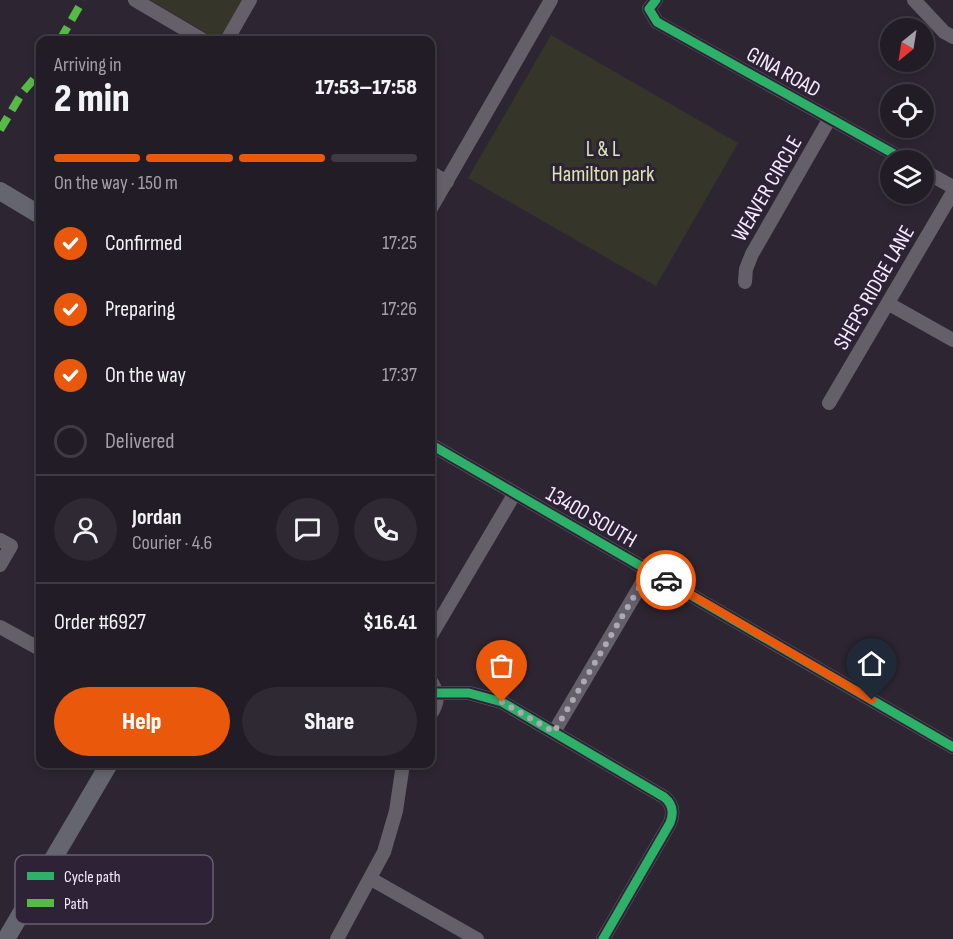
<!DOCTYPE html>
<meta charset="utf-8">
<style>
:root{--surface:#221c26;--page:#2e2932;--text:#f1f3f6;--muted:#a2a1a7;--line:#3f3a43;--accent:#ea580c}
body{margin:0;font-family:"Sofia Sans Condensed",sans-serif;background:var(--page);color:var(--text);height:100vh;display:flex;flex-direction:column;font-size:22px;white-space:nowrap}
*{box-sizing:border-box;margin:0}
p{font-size:20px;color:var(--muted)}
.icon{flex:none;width:33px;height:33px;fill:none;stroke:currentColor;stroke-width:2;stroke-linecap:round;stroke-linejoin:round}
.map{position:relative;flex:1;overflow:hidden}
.sheet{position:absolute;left:36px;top:36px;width:399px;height:732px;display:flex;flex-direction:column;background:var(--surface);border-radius:12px;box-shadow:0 3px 9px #0003,0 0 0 2px var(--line)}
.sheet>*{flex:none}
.needle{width:39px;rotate:210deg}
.controls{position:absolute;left:880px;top:18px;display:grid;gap:12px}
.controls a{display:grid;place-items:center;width:54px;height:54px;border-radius:50%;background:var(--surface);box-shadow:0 3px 9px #0003,0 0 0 2px var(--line);font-size:30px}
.pin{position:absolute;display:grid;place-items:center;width:51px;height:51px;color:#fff;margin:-62px -26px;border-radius:50% 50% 50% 0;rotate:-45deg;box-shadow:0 0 6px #0007}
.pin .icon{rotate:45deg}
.courier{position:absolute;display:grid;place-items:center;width:60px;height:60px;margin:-30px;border:4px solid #ea580c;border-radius:50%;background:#fff;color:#222;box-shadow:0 2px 8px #0007}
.summary em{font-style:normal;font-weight:800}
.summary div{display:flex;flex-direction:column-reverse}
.summary{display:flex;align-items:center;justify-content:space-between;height:102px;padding:0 18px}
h1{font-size:39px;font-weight:800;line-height:45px}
.bar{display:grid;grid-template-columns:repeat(4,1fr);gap:9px 6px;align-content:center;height:72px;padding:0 18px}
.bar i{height:8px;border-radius:4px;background:var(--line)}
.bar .active{background:var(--accent)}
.bar p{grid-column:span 4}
.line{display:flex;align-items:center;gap:15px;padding:0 18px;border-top:2px solid var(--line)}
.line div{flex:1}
.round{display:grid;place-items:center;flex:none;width:63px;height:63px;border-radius:32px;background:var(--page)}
ol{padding:0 18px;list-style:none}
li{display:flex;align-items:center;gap:18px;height:66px}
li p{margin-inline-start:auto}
li .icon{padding:6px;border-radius:50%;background:var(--accent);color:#fff;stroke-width:4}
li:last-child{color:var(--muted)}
li i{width:33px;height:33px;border:3px solid var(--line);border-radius:50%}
.primary-button{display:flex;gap:12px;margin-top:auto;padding:12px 18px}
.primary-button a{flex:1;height:69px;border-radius:36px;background:var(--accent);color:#fff;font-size:24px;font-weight:800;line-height:69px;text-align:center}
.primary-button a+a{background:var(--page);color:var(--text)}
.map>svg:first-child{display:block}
</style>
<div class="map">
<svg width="953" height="939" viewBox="0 0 953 939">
<rect width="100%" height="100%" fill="#2d2632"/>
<path fill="#353629" d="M150,0h93l-20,33 -12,3z
M551,35l187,108 -82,143 -188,-108z"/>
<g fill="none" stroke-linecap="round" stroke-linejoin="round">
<path stroke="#645f68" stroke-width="14" d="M135,0l68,40
M656,0l-7,9 8,13 248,138
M914,0l30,32 9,5
M227,40l23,-40
M924,171l29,16
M430,172l17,10
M430,210l121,-210
M745,282l1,-13 6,-15 78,-136
M889,304l64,36
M829,403l124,-211
M430,444l523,303
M0,540l11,6 -11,19
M0,627l40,22
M430,637l85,-144
M430,680c9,12 9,23 0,35
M437,693h32l33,9 162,95c9,7 10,16 6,26l-67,116
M554,732l95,-161
M371,879l106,60
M337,939l47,-87 12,-41 7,-47"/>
<path stroke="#64656f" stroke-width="18" d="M0,191l40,24
M6,939l103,-175"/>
<path stroke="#58b947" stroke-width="8" stroke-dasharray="15 8" stroke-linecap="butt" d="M60,40l23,-40
M0,130l22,-37 18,-21"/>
<g stroke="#2e2236" stroke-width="13">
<path id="cycleway" d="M656,0l-7,9 8,13 248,138
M430,444l523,303
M437,693h32l33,9 162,95c9,7 10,16 6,26l-67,116"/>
</g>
<use href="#cycleway" stroke="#2db169" stroke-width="9"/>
</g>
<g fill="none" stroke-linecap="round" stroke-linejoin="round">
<path stroke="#aea7b4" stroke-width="6" stroke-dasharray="0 10.8" d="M502,702l52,30 95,-161 17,9"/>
<path stroke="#ea580c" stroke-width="8" d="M666,580l206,120"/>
</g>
<g text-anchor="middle" stroke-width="6" stroke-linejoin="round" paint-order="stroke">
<g font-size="22" fill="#f4ecfa" stroke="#2e2236">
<text transform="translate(784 71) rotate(29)" y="8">GINA ROAD</text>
<text transform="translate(766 188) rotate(-60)" y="8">WEAVER CIRCLE</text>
<text transform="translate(873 287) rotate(-60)" y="8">SHEPS RIDGE LANE</text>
<text transform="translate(592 516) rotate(30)" y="8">13400 SOUTH</text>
</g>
<g font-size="22" fill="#dbe7b1" stroke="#2e2236">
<text x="603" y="156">L &amp; L<tspan x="603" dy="25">Hamilton park</tspan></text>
</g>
</g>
<rect x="15" y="855" width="198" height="69" rx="9" fill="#2e2236" stroke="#695f71" stroke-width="1.5"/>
<rect x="27" y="872" width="27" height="8" fill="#2db169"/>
<rect x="27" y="899" width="27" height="8" fill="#58b947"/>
<g font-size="16" fill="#f4ecfa">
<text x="64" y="882">Cycle path</text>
<text x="64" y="909">Path</text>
</g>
</svg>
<div class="controls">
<a><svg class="needle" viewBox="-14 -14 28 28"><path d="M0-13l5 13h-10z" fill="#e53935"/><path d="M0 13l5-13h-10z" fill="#a2a1a7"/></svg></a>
<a><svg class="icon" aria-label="locate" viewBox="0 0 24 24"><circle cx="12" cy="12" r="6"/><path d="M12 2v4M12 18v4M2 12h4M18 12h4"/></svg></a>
<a><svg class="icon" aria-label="layers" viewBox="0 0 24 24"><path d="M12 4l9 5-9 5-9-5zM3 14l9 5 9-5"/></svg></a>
</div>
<div class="pin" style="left:502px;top:702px;background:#ea580c"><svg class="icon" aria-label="bag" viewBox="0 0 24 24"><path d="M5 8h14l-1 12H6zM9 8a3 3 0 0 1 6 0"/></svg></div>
<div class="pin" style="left:872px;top:700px;background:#1f2937"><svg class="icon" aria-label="home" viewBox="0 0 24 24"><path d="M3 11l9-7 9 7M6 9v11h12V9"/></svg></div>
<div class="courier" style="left:666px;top:580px"><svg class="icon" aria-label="car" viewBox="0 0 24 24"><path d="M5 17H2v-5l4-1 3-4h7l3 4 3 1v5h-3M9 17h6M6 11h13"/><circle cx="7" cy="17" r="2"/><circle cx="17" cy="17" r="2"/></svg></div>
<section class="sheet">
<div class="summary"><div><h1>2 min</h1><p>Arriving in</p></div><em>17:53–17:58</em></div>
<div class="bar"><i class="active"></i><i class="active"></i><i class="active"></i><i></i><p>On the way · 150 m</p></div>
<ol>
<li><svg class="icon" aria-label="check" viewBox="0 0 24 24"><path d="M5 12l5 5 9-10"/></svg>Confirmed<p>17:25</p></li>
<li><svg class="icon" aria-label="check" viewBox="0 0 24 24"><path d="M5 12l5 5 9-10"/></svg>Preparing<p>17:26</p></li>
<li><svg class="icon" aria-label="check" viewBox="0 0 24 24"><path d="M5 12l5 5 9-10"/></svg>On the way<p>17:37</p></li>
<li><i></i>Delivered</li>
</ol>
<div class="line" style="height:108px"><a class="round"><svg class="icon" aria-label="person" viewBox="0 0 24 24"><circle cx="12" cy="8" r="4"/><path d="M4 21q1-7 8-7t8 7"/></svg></a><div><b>Jordan</b><p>Courier · 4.6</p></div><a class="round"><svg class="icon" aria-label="chat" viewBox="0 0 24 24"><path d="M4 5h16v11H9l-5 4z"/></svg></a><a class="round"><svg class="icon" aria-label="phone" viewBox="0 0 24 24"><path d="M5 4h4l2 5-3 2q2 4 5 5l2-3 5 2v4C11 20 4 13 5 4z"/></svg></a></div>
<div class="line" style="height:78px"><div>Order #6927</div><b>$16.41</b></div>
<div class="primary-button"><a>Help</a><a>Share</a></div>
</section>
</div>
